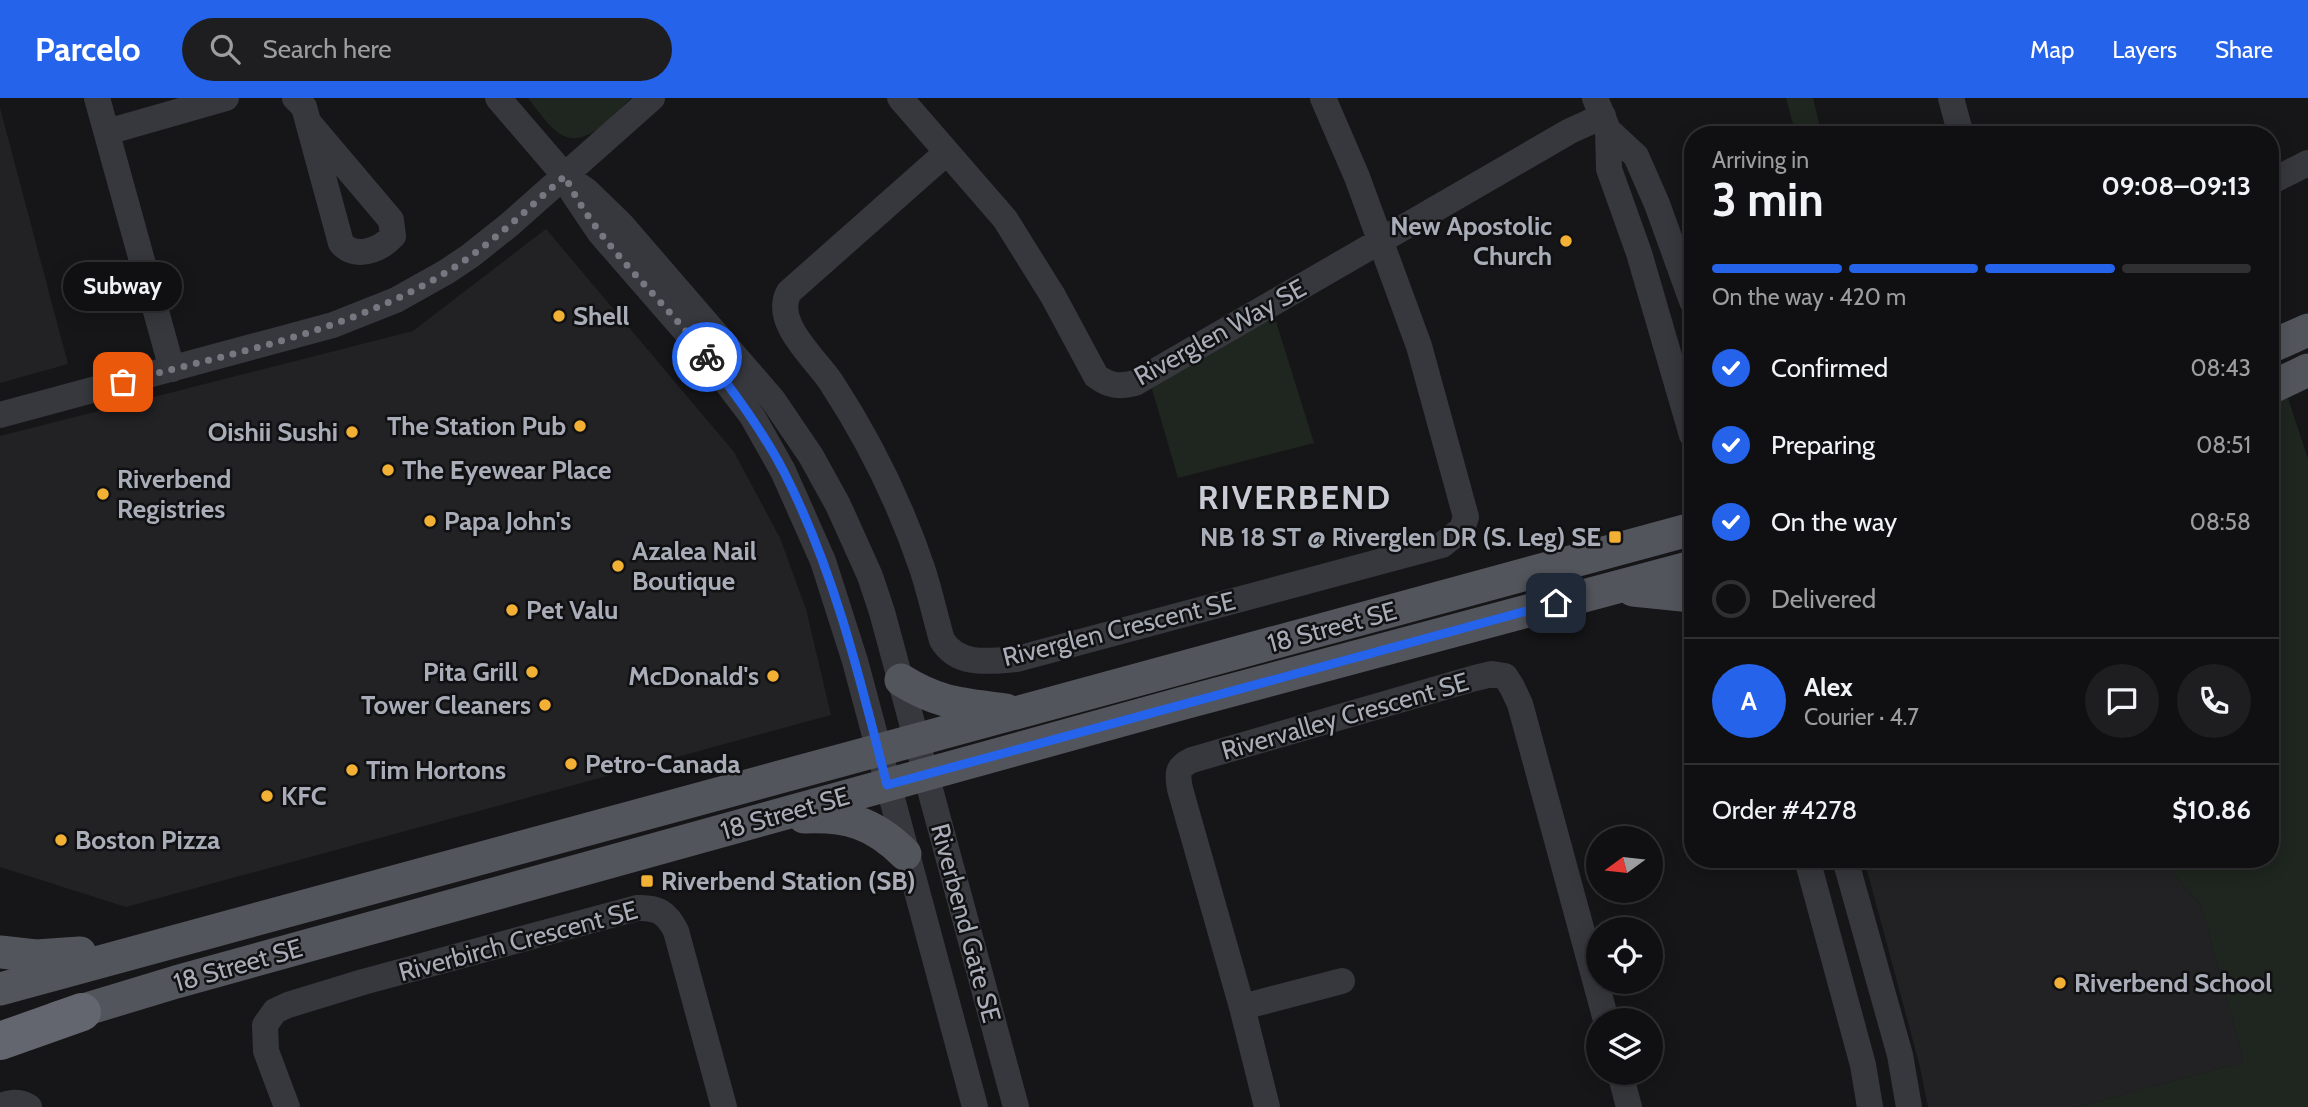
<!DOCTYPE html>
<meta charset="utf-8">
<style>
:root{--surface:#101012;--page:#1e1e20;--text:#f1f3f6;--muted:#9c9d9f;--line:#303032;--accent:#2563eb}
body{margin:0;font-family:Cabin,sans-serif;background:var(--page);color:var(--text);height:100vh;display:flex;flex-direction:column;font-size:26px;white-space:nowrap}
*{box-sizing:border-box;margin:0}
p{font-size:23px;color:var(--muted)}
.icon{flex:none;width:38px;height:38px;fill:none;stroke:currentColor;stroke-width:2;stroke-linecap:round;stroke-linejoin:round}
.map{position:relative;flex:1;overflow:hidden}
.drawer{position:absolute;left:1684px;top:28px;width:595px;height:742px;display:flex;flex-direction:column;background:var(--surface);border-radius:28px;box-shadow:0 4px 18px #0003,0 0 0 2px var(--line)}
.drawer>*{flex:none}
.needle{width:46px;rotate:255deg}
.tools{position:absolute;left:1586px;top:728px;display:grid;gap:14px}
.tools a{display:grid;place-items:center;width:77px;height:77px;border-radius:50%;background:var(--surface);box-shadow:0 4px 18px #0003,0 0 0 2px var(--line);font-size:35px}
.pin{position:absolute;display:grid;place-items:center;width:60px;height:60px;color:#fff;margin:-30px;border-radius:14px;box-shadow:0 4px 10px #0006}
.courier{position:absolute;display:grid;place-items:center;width:70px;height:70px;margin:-35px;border:5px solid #2563eb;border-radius:50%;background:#fff;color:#222;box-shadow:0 2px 9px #0007}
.bubble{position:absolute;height:49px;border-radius:24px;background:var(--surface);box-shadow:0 4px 18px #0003,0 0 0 2px var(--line);font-size:23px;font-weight:700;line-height:49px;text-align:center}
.headline em{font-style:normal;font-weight:700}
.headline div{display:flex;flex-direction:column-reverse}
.headline{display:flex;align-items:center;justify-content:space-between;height:119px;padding:0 28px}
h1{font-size:46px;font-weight:700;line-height:52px}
.bar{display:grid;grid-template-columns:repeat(4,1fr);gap:10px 7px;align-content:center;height:84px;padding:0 28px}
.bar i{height:9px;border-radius:5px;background:var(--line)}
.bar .on{background:var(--accent)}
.bar p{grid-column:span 4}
.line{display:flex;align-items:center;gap:18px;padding:0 28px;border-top:2px solid var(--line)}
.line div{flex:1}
.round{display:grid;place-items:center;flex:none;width:74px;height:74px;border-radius:37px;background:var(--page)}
ol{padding:0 28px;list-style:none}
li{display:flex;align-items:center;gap:21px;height:77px}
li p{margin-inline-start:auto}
li .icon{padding:7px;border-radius:50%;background:var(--accent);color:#fff;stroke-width:4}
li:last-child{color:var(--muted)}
li i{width:38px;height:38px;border:4px solid var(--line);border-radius:50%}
header{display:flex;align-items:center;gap:42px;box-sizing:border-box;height:98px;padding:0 35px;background:var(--accent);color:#fff}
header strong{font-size:33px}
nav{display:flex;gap:38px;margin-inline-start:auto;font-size:24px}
.search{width:490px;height:63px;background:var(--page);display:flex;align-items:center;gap:18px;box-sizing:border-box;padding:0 24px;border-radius:38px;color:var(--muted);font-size:26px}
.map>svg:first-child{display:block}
</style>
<header>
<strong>Parcelo</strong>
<div class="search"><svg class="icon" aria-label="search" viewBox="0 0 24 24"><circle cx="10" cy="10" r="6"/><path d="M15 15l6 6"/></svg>Search here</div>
<nav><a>Map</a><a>Layers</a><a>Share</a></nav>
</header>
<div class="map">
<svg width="2308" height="1009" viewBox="0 0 2308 1009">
<rect width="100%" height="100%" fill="#161618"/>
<path fill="#222225" d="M0,10l68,256 -68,19z
M546,131l188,223 46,86 26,71 25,106 -705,192 -126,-40v-431l413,-105z
M1864,761h296l41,46 43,157 -167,45h-149l-8,-40z"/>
<path fill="#1e261f" d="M528,0h103c-16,15 -44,51 -69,37 -11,-5 -26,-27 -34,-37z
M1786,0h27l9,37h-26z
M1274,217l40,128 -136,35 -26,-89 14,-13z
M2286,294l22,67v648h-231l167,-45 -43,-157 -41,-46h110v-459z"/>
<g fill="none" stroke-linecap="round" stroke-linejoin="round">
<path stroke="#37383d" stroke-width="26" d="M97,0l75,271
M295,0l9,9 37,136c14,17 39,7 52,-7l-2,-16 -83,-98
M498,0l67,78 22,15 34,33 152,176 38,56 27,49 32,71 12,36 134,495
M900,0l105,121 48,77 43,80c13,10 24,11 39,7l435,-252 33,-15
M1595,0l13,32 1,39 30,84 53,182
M1951,0l10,37
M1608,32l28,26 21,48 35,97
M107,34l119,-34
M946,55l-157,139c-17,30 26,66 42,90 38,58 69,121 91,186 8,24 13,48 20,72 16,27 48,21 75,19l425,-114 20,-16 4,-12 -47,-171 -62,-169 -34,-79
M2270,84l38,-19
M573,95l27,40 101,116 51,67 31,55 40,90 32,100 120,446
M0,317l333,-90 63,-25 50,-28 24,-16 39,-31 143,-127
M1807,761l56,206 7,42
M1845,761l55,196 9,52
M1242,909l100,-26
M1620,975l9,34
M0,1008c10,-3 19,-6 29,1
M287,1009l-21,-56 -1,-26 10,-14 13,-6 75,-23 274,-74c21,-1 30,5 39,23l48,176
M1267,1009l-25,-100 -62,-218c-3,-16 -3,-22 12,-29l283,-82 17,-4 13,2 7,11 8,17 86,316"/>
<path stroke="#53555c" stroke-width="33" d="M2270,249l38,-17
M2270,290l38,-18
M1633,492l59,6
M901,582c38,24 62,24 105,30
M804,719c43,-2 70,6 101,37
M0,854l36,4 44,-3
M0,891l1692,-460
M57,920l119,-36 1004,-278 512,-137"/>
<path stroke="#63666e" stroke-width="38" d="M0,943l82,-29"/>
</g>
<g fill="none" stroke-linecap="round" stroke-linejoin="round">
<path stroke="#757880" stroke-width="7" stroke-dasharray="0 12.6" d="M123,284c109,-29 224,-50 322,-109 44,-26 82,-64 120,-97 33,70 96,120 142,181"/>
<path stroke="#2563eb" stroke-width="9" d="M707,259c28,37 55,73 77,115 50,98 76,206 103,313l669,-182"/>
</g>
<g fill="#f2b134" stroke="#111113" stroke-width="2.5">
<circle cx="1566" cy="143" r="7"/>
<circle cx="559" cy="218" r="7"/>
<circle cx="580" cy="328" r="7"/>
<circle cx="352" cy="334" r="7"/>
<circle cx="388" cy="372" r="7"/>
<circle cx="103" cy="396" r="7"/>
<circle cx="430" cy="423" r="7"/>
<rect x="1608" y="432" width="14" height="14" rx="3.5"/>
<circle cx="618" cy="468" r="7"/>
<circle cx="512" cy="512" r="7"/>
<circle cx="532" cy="574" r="7"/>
<circle cx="773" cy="578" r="7"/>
<circle cx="545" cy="607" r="7"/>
<circle cx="571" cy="666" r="7"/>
<circle cx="352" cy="672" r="7"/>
<circle cx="267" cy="698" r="7"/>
<circle cx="61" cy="742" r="7"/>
<rect x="640" y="776" width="14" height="14" rx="3.5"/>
<circle cx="2060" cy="885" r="7"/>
</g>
<g text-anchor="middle" stroke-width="5" stroke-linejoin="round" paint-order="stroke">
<g font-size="26" font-weight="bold" fill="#a8adb8" stroke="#111113" text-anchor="start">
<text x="1552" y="137" text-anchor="end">New Apostolic<tspan x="1552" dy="30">Church</tspan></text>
<text x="573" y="227">Shell</text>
<text x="566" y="337" text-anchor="end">The Station Pub</text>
<text x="338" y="343" text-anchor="end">Oishii Sushi</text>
<text x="402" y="381">The Eyewear Place</text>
<text x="117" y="390">Riverbend<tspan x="117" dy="30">Registries</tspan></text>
<text x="444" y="432">Papa John's</text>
<text x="1601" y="448" text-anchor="end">NB 18 ST @ Riverglen DR (S. Leg) SE</text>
<text x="632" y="462">Azalea Nail<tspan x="632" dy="30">Boutique</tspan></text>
<text x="526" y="521">Pet Valu</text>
<text x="518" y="583" text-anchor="end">Pita Grill</text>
<text x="759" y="587" text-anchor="end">McDonald's</text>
<text x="531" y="616" text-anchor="end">Tower Cleaners</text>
<text x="585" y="675">Petro-Canada</text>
<text x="366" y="681">Tim Hortons</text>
<text x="281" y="707">KFC</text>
<text x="75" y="751">Boston Pizza</text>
<text x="661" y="792">Riverbend Station (SB)</text>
<text x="2074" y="894">Riverbend School</text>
</g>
<g font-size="26" fill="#a8adb8" stroke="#111113">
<text transform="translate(1220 234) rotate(-29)" y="9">Riverglen Way SE</text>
<text transform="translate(1332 529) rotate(-15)" y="9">18 Street SE</text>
<text transform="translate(1119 531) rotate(-14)" y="9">Riverglen Crescent SE</text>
<text transform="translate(1345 618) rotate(-16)" y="9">Rivervalley Crescent SE</text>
<text transform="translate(785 715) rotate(-16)" y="9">18 Street SE</text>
<text transform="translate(966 825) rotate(75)" y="9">Riverbend Gate SE</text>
<text transform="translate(518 843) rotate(-15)" y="9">Riverbirch Crescent SE</text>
<text transform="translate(238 867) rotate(-16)" y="9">18 Street SE</text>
</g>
<g font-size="33" font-weight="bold" letter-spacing="2" fill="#c9ccd4" stroke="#111113">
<text x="1295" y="411">RIVERBEND</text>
</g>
</g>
</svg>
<div class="tools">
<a><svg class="needle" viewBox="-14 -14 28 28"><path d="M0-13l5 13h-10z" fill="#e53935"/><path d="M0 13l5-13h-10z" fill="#9c9d9f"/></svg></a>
<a><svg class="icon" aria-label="locate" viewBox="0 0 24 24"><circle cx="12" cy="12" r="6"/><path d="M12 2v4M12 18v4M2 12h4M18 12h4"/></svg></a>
<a><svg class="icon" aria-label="layers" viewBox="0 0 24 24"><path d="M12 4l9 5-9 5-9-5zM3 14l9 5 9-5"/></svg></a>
</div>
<div class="pin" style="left:123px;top:284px;background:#ea580c"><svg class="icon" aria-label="bag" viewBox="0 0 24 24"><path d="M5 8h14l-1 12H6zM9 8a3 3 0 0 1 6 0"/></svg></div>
<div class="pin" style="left:1556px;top:505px;background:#1f2937"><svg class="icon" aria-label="home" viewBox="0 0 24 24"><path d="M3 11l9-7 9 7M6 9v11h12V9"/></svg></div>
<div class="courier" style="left:707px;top:259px"><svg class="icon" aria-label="bike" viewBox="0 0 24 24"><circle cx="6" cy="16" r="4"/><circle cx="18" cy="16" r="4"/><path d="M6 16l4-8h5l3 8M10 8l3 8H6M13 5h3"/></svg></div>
<div class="bubble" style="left:63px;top:164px;width:119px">Subway</div>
<section class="drawer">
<div class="headline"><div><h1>3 min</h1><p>Arriving in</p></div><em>09:08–09:13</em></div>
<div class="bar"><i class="on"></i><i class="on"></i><i class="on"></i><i></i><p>On the way · 420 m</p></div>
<ol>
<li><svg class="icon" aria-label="check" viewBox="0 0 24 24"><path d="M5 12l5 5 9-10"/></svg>Confirmed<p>08:43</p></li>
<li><svg class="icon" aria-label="check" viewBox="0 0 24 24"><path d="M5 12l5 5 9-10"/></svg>Preparing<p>08:51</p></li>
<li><svg class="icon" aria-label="check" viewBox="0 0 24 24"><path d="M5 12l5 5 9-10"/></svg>On the way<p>08:58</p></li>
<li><i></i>Delivered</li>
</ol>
<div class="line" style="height:126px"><b class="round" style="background:var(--accent);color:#fff">A</b><div><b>Alex</b><p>Courier · 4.7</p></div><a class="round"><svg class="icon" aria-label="chat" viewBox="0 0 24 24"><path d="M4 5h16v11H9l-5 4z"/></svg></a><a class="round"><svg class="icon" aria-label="phone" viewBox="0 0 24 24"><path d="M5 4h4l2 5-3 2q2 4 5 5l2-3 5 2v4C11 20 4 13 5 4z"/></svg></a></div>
<div class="line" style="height:91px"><div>Order #4278</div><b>$10.86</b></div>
</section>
</div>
